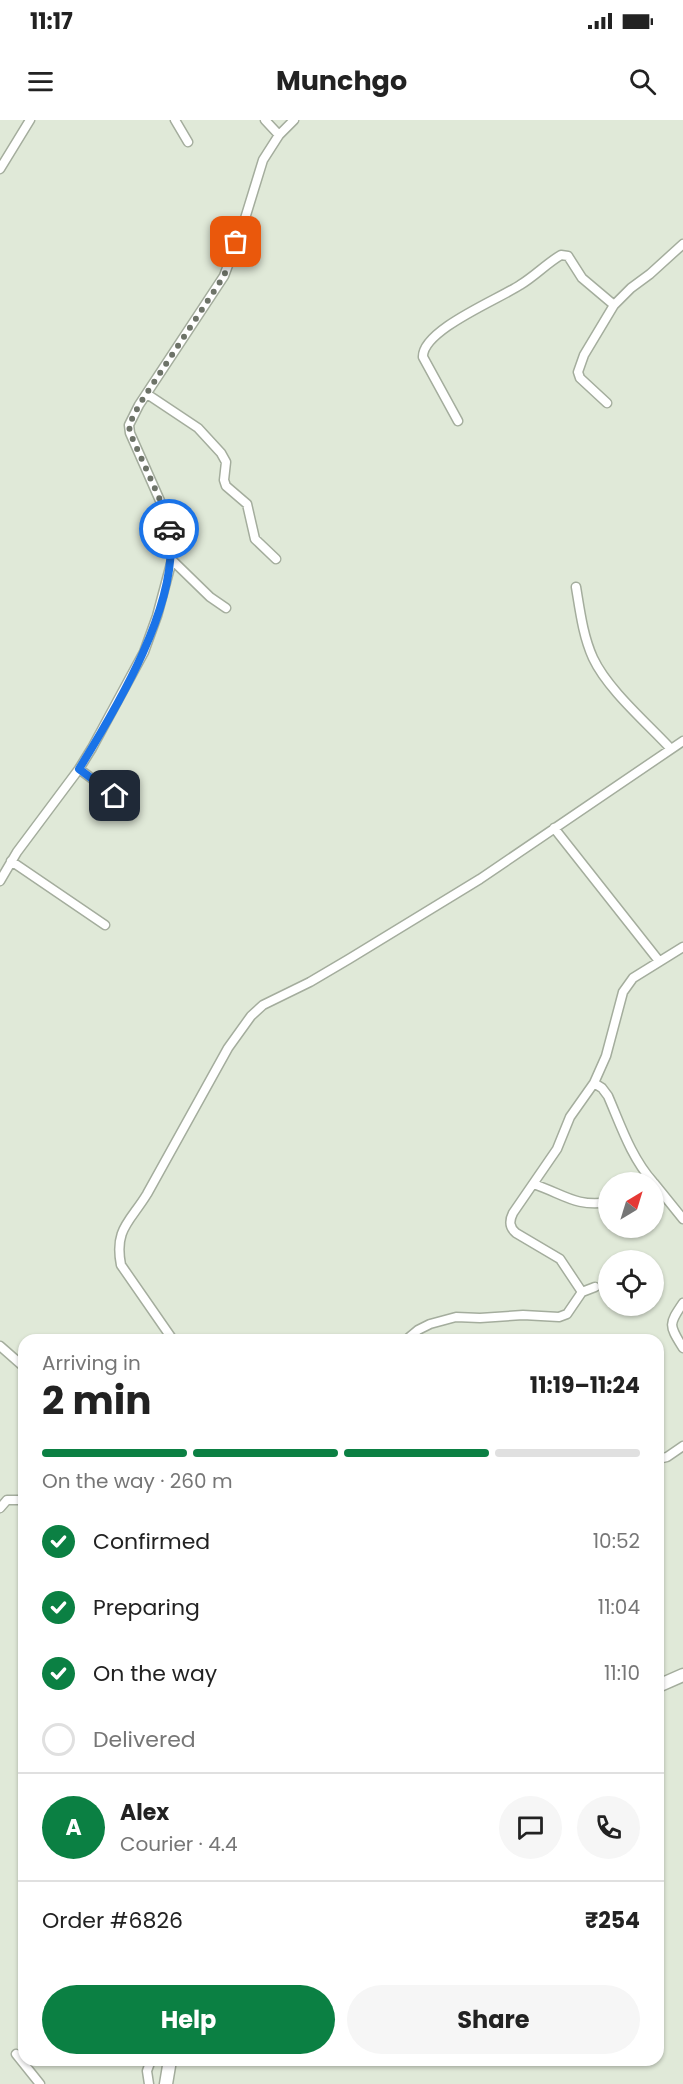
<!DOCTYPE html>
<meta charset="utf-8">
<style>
:root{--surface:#fff;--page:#f6f6f6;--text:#222;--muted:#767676;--line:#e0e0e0;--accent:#0b8043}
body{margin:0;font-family:Poppins,sans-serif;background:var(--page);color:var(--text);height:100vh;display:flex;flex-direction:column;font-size:22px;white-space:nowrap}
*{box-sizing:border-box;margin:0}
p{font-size:20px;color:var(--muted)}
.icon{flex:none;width:33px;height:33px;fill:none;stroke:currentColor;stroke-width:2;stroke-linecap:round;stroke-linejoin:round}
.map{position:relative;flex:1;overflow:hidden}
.drawer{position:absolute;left:18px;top:1214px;width:646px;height:732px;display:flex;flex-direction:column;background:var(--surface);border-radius:18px;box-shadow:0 2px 4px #0004}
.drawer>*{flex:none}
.needle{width:39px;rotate:38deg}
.tools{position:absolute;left:598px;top:1052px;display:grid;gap:12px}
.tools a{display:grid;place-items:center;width:66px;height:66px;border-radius:50%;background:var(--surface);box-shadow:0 2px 4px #0004;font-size:30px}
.pin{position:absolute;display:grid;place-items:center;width:51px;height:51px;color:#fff;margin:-26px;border-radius:12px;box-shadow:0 3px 9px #0006}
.courier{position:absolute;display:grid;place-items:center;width:60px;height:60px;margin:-30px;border:4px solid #1a73e8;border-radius:50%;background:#fff;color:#222;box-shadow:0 2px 8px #0007}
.summary em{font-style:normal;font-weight:700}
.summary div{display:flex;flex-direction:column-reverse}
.summary{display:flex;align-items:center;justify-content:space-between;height:102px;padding:0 24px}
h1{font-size:39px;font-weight:700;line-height:45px}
.bar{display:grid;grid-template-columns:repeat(4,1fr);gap:9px 6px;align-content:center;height:72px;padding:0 24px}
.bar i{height:8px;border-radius:4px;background:var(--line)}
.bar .current{background:var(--accent)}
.bar p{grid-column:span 4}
.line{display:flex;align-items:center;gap:15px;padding:0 24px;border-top:2px solid var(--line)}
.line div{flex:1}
.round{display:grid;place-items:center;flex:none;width:63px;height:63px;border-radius:32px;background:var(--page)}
ol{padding:0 24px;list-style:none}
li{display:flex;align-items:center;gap:18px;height:66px}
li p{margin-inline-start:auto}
li .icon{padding:6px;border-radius:50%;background:var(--accent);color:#fff;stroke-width:4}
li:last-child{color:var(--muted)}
li i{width:33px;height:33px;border:3px solid var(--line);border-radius:50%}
.button{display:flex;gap:12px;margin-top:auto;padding:12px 24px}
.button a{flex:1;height:69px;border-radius:36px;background:var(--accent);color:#fff;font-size:24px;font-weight:700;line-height:69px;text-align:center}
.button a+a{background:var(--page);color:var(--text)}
.status{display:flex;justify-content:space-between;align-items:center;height:42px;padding:0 30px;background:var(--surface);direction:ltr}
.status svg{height:16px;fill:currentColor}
header{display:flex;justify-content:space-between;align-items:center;height:78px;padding:0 24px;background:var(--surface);font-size:27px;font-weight:700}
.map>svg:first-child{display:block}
</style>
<div class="status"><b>11:17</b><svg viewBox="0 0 49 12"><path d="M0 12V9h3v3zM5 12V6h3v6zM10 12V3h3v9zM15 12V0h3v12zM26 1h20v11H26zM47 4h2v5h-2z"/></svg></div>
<header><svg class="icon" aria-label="menu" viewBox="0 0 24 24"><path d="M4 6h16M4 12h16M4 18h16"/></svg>Munchgo<svg class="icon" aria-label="search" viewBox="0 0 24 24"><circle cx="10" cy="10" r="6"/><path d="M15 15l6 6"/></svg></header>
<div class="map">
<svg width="683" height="1964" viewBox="0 0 683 1964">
<rect width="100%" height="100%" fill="#e0e9d8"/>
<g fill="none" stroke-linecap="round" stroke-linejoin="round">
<g stroke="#a4ad9d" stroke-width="11">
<path id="minor" d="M175,0l13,22
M265,0l14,15
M0,49l30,-49
M147,274l51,34 23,25 5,9 -2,18 2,6 21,18 8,35 21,20
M607,283l-27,-25 -2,-6 6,-17 30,-50 17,-17 19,-14 33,-30
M458,301l-35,-64c-1,-27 76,-58 97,-72 15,-9 27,-22 41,-30l7,1 14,22 32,27
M172,440l38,37 16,11
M576,467c4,24 7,49 17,71 15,32 54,65 78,91
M79,649l54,40
M554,708l105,133
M11,741l94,64
M0,761l17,-29 62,-83 13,-21 52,-96 13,-36 15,-56 -2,-27 -9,-30 -31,-70 -1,-8 10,-20 85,-129 19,-51 20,-65 16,-25 15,-15
M594,963l8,5 6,8c13,30 23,61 45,86
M654,1063l29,36
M533,1064c29,9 43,24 76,18
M582,1172l-22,-33 -44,-26c-7,-6 -7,-12 -3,-20l44,-64 13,-32 24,-34 12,-27 17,-64 10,-14 50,-31
M683,1183c-15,22 -14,22 0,45
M173,1220l-52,-75c-7,-36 9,-43 26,-71l81,-146 23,-32 12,-11 47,-23 39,-23 131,-80 203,-138
M406,1220l12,-10 12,-6 26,-7 24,1 43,-3 36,2 8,-3 15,-22 13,-5
M0,1226l24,21
M658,1339l9,-2 16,-11
M0,1388l7,-8h17
M16,1934l24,30
M149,1964l-2,-13 4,-11"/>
</g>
<g stroke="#a4ad9d" stroke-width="15">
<path id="highway" d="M658,1566l25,-11
M166,1964l4,-24"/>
</g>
<use href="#minor" stroke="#fff" stroke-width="8"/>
<use href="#highway" stroke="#fff" stroke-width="12"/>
</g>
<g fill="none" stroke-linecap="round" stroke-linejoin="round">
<path stroke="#6d7368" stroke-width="6" stroke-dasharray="0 10.8" d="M169,409l-8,-27 -31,-69 -1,-8 10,-20 85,-129 12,-34"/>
<path stroke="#1a73e8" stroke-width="8" d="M115,676l-36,-27c37,-60 103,-169 90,-240"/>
</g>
</svg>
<div class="tools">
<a><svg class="needle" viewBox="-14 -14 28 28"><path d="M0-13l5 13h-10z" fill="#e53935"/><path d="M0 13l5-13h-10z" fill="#767676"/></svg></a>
<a><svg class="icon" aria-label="locate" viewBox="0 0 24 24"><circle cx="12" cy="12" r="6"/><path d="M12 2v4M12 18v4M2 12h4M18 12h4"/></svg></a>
</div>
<div class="pin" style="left:236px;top:122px;background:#ea580c"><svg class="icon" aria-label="bag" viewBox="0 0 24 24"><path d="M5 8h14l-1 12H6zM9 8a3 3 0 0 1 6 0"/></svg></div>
<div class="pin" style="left:115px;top:676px;background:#1f2937"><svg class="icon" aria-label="home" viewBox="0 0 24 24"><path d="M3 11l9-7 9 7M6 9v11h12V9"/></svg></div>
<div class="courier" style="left:169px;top:409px"><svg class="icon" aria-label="car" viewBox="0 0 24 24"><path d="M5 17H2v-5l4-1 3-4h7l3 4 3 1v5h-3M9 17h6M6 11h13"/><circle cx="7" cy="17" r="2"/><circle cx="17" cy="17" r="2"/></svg></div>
<section class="drawer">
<div class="summary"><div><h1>2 min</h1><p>Arriving in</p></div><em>11:19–11:24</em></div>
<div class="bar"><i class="current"></i><i class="current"></i><i class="current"></i><i></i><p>On the way · 260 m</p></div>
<ol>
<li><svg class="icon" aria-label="check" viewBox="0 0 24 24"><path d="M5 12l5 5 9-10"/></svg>Confirmed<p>10:52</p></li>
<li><svg class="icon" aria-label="check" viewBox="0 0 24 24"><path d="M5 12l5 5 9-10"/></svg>Preparing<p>11:04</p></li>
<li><svg class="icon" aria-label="check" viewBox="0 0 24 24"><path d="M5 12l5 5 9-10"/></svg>On the way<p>11:10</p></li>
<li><i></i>Delivered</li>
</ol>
<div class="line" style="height:108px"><b class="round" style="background:var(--accent);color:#fff">A</b><div><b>Alex</b><p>Courier · 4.4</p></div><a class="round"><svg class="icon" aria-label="chat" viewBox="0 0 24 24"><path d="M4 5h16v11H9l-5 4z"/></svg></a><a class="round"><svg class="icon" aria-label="phone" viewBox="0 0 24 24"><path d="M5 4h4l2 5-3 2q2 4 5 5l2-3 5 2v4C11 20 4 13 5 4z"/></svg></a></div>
<div class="line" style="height:78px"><div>Order #6826</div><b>₹254</b></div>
<div class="button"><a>Help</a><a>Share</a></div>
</section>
</div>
